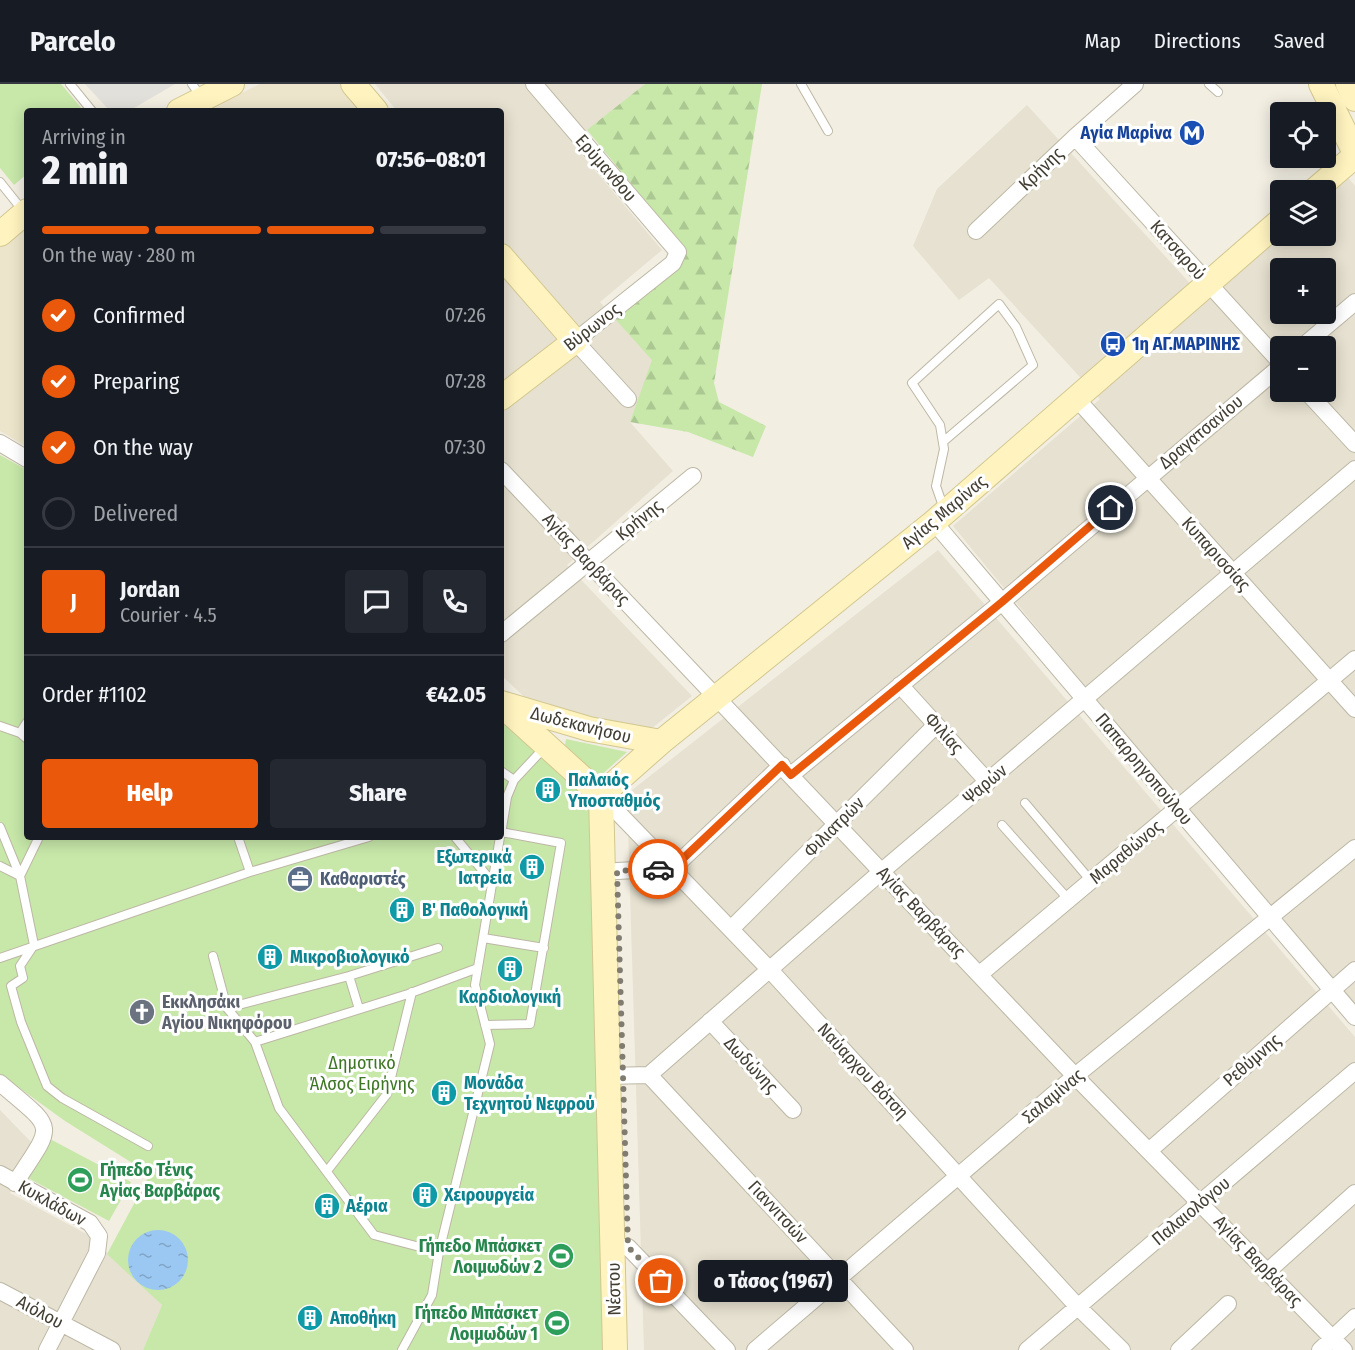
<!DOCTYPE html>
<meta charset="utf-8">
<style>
:root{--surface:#171b24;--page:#242831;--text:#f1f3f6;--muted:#9ea1a6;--line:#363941;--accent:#ea580c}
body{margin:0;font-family:"Fira Sans Condensed",sans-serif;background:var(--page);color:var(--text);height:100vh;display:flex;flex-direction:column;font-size:22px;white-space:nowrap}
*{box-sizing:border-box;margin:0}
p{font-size:20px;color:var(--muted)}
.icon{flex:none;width:33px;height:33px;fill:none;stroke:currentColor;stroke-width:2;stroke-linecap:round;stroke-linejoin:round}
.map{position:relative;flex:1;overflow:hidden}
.panel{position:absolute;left:24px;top:24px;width:480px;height:732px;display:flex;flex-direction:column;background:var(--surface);border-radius:6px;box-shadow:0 3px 15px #0003}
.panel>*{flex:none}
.tools{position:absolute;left:1270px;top:18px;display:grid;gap:12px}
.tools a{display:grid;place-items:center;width:66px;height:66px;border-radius:6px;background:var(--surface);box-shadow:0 3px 15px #0003;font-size:30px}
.pin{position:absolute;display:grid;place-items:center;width:51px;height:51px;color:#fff;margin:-26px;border:3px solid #fff;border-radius:50%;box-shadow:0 2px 6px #0007}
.courier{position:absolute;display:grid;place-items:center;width:60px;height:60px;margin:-30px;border:4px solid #ea580c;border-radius:50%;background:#fff;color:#222;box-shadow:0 2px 8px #0007}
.bubble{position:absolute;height:42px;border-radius:6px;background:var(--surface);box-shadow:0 3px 15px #0003;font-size:20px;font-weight:800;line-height:42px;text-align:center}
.summary em{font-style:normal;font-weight:800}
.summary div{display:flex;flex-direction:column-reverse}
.summary{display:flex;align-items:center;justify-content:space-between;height:102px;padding:0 18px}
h1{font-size:39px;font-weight:800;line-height:45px}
.bar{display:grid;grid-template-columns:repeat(4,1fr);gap:9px 6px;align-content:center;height:72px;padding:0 18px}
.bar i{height:8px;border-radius:4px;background:var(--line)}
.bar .active{background:var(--accent)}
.bar p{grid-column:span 4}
.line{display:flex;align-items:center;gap:15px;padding:0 18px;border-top:2px solid var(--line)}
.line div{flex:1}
.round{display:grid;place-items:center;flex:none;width:63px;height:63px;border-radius:6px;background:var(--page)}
ol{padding:0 18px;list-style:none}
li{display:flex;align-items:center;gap:18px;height:66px}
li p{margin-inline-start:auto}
li .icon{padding:6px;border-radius:50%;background:var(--accent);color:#fff;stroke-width:4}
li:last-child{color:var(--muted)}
li i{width:33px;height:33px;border:3px solid var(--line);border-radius:50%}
.primary-button{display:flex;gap:12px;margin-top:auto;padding:12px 18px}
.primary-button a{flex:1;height:69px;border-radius:6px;background:var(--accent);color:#fff;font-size:24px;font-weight:800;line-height:69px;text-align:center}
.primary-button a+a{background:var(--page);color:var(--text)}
header{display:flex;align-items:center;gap:36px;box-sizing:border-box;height:84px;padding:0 30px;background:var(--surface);border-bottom:2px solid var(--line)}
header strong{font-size:28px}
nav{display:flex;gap:33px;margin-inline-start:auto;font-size:21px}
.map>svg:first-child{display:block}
</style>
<header>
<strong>Parcelo</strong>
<nav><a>Map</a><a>Directions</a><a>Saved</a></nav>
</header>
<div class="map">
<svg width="1355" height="1266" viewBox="0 0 1355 1266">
<defs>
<pattern id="forest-firs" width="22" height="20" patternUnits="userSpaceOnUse" patternTransform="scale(1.5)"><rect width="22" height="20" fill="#c7e8a9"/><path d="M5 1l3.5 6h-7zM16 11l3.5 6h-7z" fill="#acc892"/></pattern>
<pattern id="water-ripples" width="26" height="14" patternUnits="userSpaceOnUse" patternTransform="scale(1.5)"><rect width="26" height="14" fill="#9bc8f2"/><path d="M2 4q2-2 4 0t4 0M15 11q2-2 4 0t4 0" fill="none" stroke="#80a4c5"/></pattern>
</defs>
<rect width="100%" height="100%" fill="#f2eee2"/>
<path fill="#e6e1d0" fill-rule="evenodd" d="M375,0h270l-73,59 90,107 -62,52 53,58 -23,62 43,49 -106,94 125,131 -46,37 -112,-27 -33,-31v-564h-104z
M1027,21l179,196 75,-67 45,2v-43l20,-18 9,11v823l-87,-100 -315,-383 147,-127 -111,-121 -30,22 -46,-54 24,-57zM1281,184h45v46h-45zM1281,262h45v46h-45z
M938,466l417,487v313h-711l-17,-556z
M0,1026l33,34 -23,49 80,43 72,69 -19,45h-143z"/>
<path fill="#ece5cb" d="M260,0h82l24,27h-161z
M27,136v227l-27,-16v-185z"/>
<path fill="#c7e8a9" d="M0,0h61l23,27h-57v63l-13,11 -14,-17z
M0,371l27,15v367h474v-118l89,82 13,549h-460l19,-45 -55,-51 43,-80 -85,-53 -65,-47z
M566,655l61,13 -29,26 -33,-33z
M50,1055l81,43 -22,39 -81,-43z"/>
<path fill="url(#forest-firs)" d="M645,0h117l-48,299 5,19 47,24 -13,31 -65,-25 -58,-10 22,-62 -36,-40 67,-63 1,-9 -97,-118z"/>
<path fill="#e2e0db" d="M85,0h90l-46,27h-19z"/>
<path fill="url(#water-ripples)" d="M128 1176a30 30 0 1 1 60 0a30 30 0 1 1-60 0Z"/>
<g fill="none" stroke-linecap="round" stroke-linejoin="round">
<g stroke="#bdb7a5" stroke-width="10">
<path id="lane" d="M70,0l22,27
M192,0l10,14
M801,0l27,47
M1209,0l9,8
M0,98l24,30
M944,357l89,-76 -17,-38 -17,-23 -87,79 28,42 4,24 -8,37 8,23
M27,638l-7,11 7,6
M0,642l20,7
M501,687l13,9
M501,715l6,-2 7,-17 31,-33
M1025,719l66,78
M1002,741l67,75
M0,743l20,49 14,69 -14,21 3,12 -12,8 10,36 26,64 15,12 86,48
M501,750l6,-37
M238,753l12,35
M455,753l37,45
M0,782l20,10 19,-39
M483,854l61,10
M213,872l14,52 28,34 24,66 95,127 65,17
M0,874l250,-86 119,-35
M349,892l10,33
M227,924l122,-32 89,-28
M485,941l45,-1 31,-181 -60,-11
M255,958l153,-48 70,-26
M327,1087l60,-77 25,-102
M402,1266l30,-55 7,-43 51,-208 -15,-59 25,-148"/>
</g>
<g stroke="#bdb7a5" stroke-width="18">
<path id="street" d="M534,0l144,168 -5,11 -98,78 53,58
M1075,53l206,226
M976,147l99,-94 60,-53
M1303,262l52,-44
M1307,308l48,52
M1076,314l279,311
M0,359l27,16
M501,386l574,606 269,274
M934,438l421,495
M501,550l192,-158
M900,601l88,97
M791,691l211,-173 279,-236
M601,711l169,175 308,337 44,43
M617,787l56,-3 109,-103
M731,845l205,-204
M980,890l375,-315
M710,937l83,89
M649,991l256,275
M608,992l41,-1 233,-204 473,-402
M0,999c56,48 56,38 15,100
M1150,1066l205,-180
M0,1090l90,49 9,13 -2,17 -50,97
M613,1163h15l99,103
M1268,1187l87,-78
M0,1207l112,59
M755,1266l320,-274 280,-228
M1027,1266l328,-279
M1179,1266l49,-46
M1320,1266l35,-33"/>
</g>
<g stroke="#d3c790" stroke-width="26">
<path id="secondary" d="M353,0l23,27
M1321,0l34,69
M1348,0l7,15
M179,27l53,-27
M1315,106l40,-34
M0,150l27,-23
M501,172l74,85 -74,57
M501,619l88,26 72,13
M505,624l96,87
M601,711l60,-53 273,-220 347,-302
M601,711l14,555"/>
</g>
<use href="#lane" stroke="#fff" stroke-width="8"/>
<use href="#street" stroke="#fff" stroke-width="16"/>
<use href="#secondary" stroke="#fff4bf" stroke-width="24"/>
</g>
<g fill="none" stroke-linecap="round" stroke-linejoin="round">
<path stroke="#807c70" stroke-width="6" stroke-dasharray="0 10.8" d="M658,785l-41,2 11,376 33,34"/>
<path stroke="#ea580c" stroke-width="8" d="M658,785l15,-1 109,-103 9,10 211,-173 109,-94"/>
</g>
<defs>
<g id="metro-disc" transform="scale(1.35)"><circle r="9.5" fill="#1a4fb4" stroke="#fff"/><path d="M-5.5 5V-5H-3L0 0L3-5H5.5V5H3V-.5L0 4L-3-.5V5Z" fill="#fff"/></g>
<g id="bus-disc" transform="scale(1.35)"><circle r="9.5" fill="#1a4fb4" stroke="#fff"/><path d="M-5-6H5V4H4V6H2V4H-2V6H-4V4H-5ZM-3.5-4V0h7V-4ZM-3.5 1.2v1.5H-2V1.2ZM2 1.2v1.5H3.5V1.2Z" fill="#fff"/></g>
<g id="building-disc" transform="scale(1.35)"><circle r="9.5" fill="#0f9aa8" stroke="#fff"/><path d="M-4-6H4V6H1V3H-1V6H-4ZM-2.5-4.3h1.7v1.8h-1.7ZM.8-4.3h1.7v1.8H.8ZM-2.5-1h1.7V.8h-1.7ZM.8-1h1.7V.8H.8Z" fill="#fff"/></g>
<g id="office-disc" transform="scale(1.35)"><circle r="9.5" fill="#5c6f8a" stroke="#fff"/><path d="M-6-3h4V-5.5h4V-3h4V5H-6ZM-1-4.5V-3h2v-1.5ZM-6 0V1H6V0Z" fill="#fff"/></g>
<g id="church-disc" transform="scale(1.35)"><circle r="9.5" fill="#6b7280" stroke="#fff"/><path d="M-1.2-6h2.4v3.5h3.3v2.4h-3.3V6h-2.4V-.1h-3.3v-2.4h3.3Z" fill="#fff"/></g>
<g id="stadium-disc" transform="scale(1.35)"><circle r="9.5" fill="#2e9e5b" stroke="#fff"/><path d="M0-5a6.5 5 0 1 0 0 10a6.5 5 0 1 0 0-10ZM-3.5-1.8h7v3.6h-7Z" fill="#fff"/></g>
</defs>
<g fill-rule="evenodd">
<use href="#metro-disc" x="1192" y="49"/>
<use href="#bus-disc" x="1113" y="260"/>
<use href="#building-disc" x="548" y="706"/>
<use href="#building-disc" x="532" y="783"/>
<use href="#office-disc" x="300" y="795"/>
<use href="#building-disc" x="402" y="826"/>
<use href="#building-disc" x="270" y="873"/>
<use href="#building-disc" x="510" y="885"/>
<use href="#church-disc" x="142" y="928"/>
<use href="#building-disc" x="444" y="1009"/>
<use href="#stadium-disc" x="80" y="1096"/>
<use href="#building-disc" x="425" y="1111"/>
<use href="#building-disc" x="327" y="1122"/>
<use href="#stadium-disc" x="561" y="1172"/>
<use href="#building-disc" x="310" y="1234"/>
<use href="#stadium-disc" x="557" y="1239"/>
</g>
<g text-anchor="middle" stroke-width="6" stroke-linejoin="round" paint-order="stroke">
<g font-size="18" font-weight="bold" fill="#164399" stroke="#fff" text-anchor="end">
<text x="1172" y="55">Αγία Μαρίνα</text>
<text x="1132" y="266" text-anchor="start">1η ΑΓ.ΜΑΡΙΝΗΣ</text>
</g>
<g font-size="18" fill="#433e33" stroke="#fff">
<text transform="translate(606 84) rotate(49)" y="6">Ερύμανθου</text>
<text transform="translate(1041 85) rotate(-44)" y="6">Κρήνης</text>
<text transform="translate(1178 166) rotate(48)" y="6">Κατσαρού</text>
<text transform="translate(592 243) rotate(-38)" y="6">Βύρωνος</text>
<text transform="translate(1201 348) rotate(-40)" y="6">Δραγατσανίου</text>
<text transform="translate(944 428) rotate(-40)" y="6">Αγίας Μαρίνας</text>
<text transform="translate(639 436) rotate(-39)" y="6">Κρήνης</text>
<text transform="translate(1216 470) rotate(48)" y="6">Κυπαρισσίας</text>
<text transform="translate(586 475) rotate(47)" y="6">Αγίας Βαρβάρας</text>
<text transform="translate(581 641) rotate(14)" y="6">Δωδεκανήσου</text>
<text transform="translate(944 649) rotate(48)" y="6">Φιλίας</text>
<text transform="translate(1144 685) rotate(50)" y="6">Παπαρρηγοπούλου</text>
<text transform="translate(985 700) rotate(-40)" y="6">Ψαρών</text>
<text transform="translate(834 743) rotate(-45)" y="6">Φιλιατρών</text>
<text transform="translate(1126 768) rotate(-40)" y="6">Μαραθώνος</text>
<text transform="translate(921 828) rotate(46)" y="6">Αγίας Βαρβάρας</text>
<text transform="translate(1252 976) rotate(-41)" y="6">Ρεθύμνης</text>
<text transform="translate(751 981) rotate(47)" y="6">Δωδώνης</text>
<text transform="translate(863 987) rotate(47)" y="6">Ναύαρχου Βότση</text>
<text transform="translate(1053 1012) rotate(-40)" y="6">Σαλαμίνας</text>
<text transform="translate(52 1119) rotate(29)" y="6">Κυκλάδων</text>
<text transform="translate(1191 1127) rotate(-40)" y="6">Παλαιολόγου</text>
<text transform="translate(778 1128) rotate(47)" y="6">Γιαννιτσών</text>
<text transform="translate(1258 1177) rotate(46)" y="6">Αγίας Βαρβάρας</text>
<text transform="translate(614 1205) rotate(-91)" y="6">Νέστου</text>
<text transform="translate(40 1228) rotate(28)" y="6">Αιόλου</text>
</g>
<g font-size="18" font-weight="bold" fill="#0d838f" stroke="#fff" text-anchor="start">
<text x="568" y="702">Παλαιός<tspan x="568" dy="21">Υποσταθμός</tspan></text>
<text x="512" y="779" text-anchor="end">Εξωτερικά<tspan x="512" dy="21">Ιατρεία</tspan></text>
<text x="422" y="832">Β' Παθολογική</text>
<text x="290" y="879">Μικροβιολογικό</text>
<text x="510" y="919" text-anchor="middle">Καρδιολογική</text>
<text x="464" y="1005">Μονάδα<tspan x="464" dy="21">Τεχνητού Νεφρού</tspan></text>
<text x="444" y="1117">Χειρουργεία</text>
<text x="346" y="1128">Αέρια</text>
<text x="330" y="1240">Αποθήκη</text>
</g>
<g font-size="18" font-weight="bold" fill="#4e5e75" stroke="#fff" text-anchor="start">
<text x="320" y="801">Καθαριστές</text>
</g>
<g font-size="18" font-weight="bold" fill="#5b616d" stroke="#fff" text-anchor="start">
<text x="162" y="924">Εκκλησάκι<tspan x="162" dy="21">Αγίου Νικηφόρου</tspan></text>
</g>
<g font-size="18" fill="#3e7625" stroke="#fff">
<text x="362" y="985">Δημοτικό<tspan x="362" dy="21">Άλσος Ειρήνης</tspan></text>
</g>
<g font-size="18" font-weight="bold" fill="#27864d" stroke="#fff" text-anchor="end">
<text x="100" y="1092" text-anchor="start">Γήπεδο Τένις<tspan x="100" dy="21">Αγίας Βαρβάρας</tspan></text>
<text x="542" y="1168">Γήπεδο Μπάσκετ<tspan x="542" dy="21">Λοιμωδών 2</tspan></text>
<text x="538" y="1235">Γήπεδο Μπάσκετ<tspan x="538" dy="21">Λοιμωδών 1</tspan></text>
</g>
</g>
</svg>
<div class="tools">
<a><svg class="icon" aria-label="locate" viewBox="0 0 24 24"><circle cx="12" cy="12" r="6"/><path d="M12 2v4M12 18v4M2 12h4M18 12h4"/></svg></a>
<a><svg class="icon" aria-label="layers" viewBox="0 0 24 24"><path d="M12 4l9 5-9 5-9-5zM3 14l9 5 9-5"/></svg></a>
<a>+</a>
<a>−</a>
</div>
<div class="pin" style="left:661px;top:1197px;background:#ea580c"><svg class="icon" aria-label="bag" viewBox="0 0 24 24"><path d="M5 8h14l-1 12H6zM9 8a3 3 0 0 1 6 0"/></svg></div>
<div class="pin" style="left:1111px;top:424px;background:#1f2937"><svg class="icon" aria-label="home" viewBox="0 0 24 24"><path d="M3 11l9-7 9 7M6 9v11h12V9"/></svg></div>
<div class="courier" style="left:658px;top:785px"><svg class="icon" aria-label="car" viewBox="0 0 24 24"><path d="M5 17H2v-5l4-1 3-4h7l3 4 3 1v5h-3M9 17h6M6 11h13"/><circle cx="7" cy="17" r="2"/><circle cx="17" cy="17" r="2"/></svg></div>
<div class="bubble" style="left:698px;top:1176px;width:150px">ο Τάσος (1967)</div>
<section class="panel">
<div class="summary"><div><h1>2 min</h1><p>Arriving in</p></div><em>07:56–08:01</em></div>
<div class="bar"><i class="active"></i><i class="active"></i><i class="active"></i><i></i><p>On the way · 280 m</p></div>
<ol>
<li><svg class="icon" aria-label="check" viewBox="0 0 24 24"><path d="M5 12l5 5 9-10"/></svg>Confirmed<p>07:26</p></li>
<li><svg class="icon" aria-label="check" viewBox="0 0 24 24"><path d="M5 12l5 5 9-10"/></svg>Preparing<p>07:28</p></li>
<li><svg class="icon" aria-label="check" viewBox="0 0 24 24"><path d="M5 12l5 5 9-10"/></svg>On the way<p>07:30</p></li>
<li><i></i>Delivered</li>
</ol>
<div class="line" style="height:108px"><b class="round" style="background:var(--accent);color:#fff">J</b><div><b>Jordan</b><p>Courier · 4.5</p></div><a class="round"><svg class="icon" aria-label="chat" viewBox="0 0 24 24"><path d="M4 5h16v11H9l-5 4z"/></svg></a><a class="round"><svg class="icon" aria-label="phone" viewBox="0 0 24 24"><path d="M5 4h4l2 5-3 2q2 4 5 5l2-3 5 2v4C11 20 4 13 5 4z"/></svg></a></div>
<div class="line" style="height:78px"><div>Order #1102</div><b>€42.05</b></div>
<div class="primary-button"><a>Help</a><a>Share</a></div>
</section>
</div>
